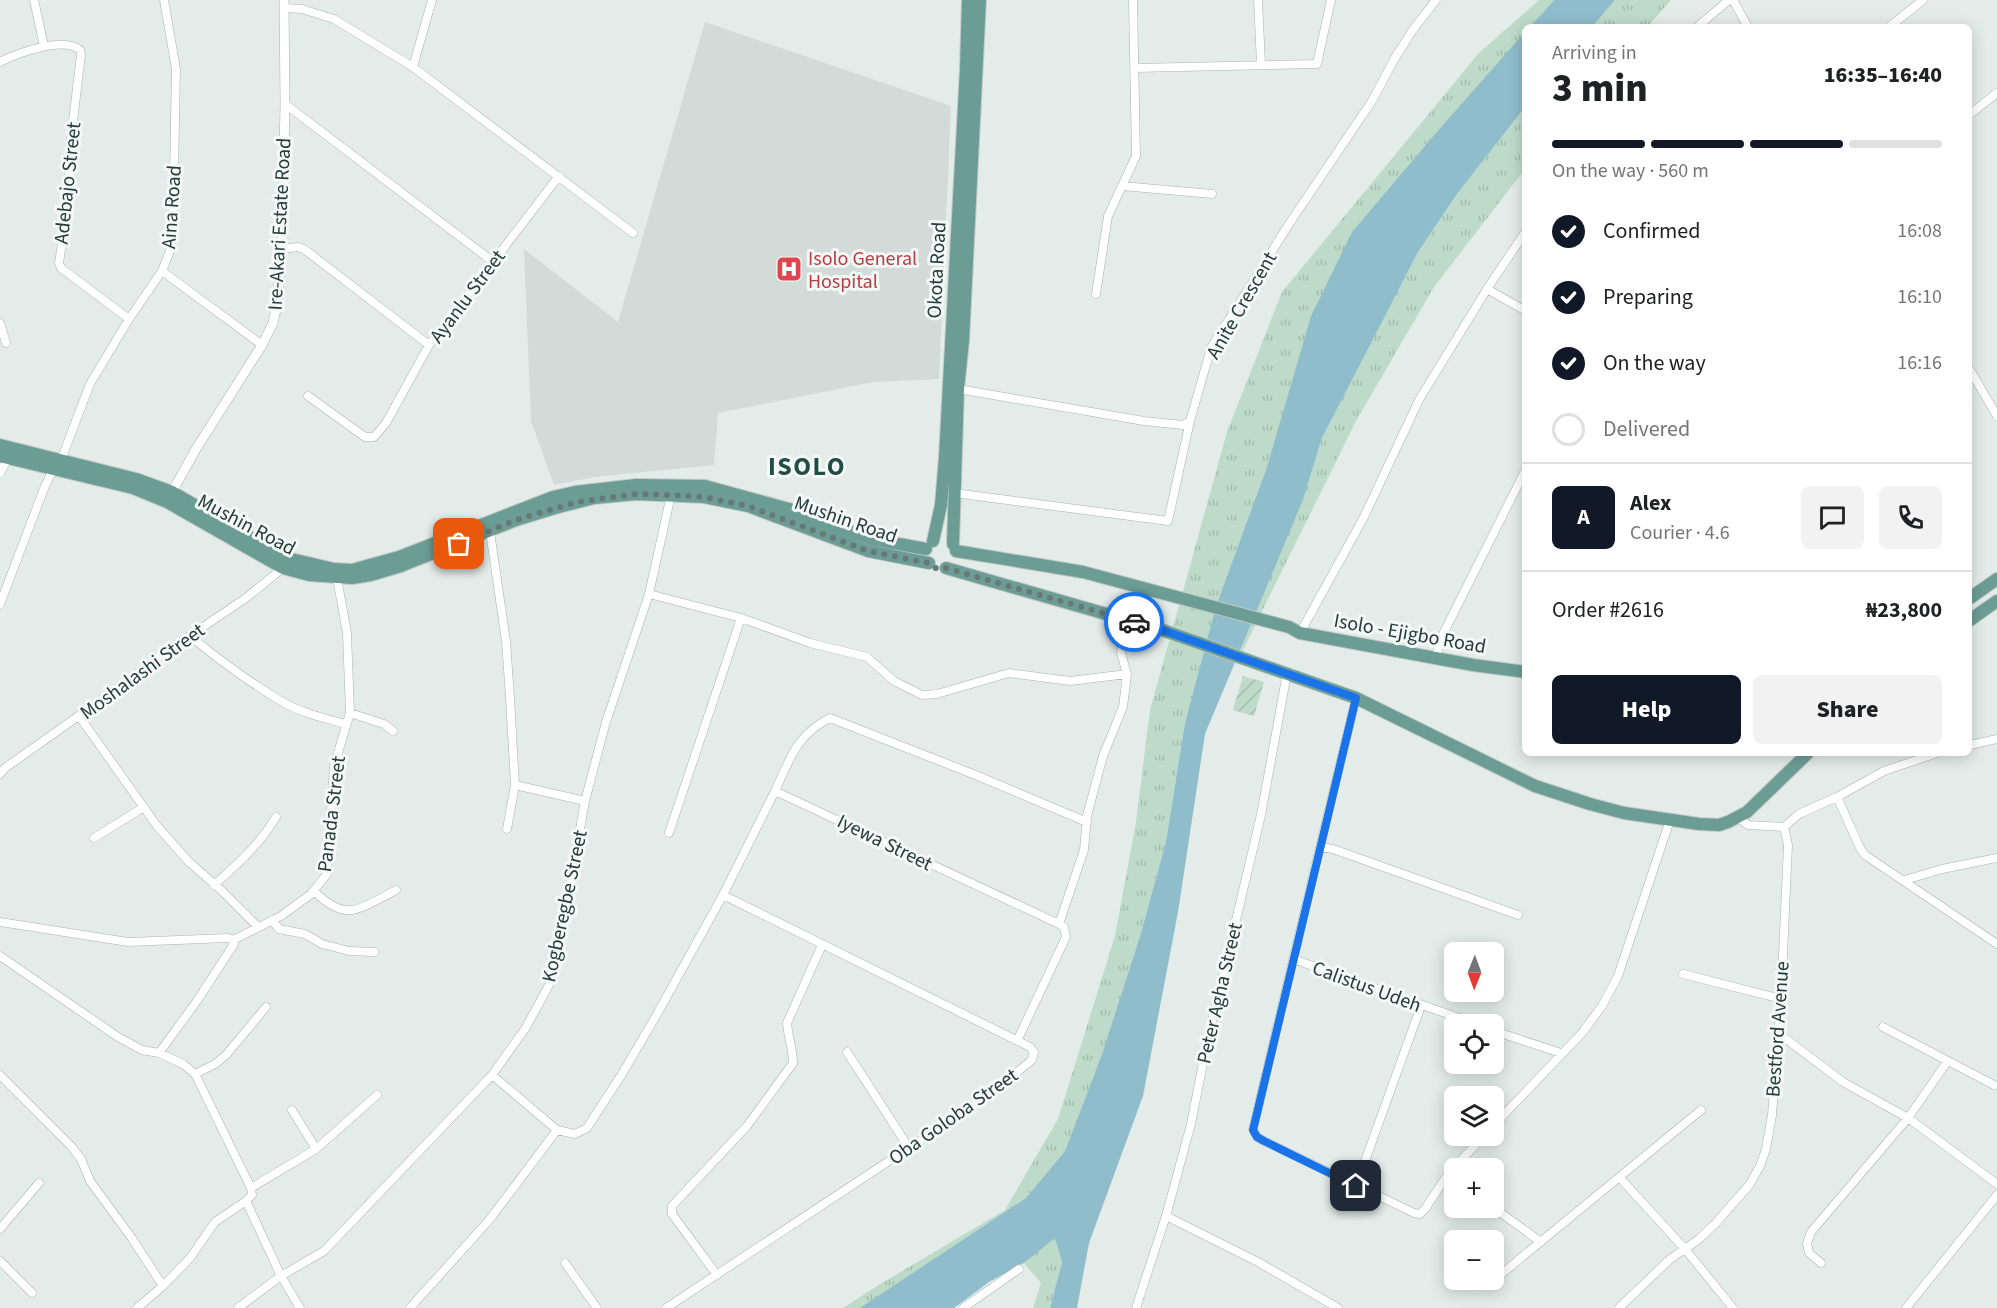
<!DOCTYPE html>
<meta charset="utf-8">
<style>
:root{--surface:#fff;--page:#f2f2f2;--text:#202124;--muted:#757577;--line:#e0e0e0;--accent:#111827}
body{margin:0;font-family:"Source Sans 3",sans-serif;background:var(--page);color:var(--text);height:100vh;display:flex;flex-direction:column;font-size:22px;white-space:nowrap}
*{box-sizing:border-box;margin:0}
p{font-size:20px;color:var(--muted)}
.icon{flex:none;width:33px;height:33px;fill:none;stroke:currentColor;stroke-width:2;stroke-linecap:round;stroke-linejoin:round}
.map{position:relative;flex:1;overflow:hidden}
.sheet{position:absolute;left:1522px;top:24px;width:450px;height:732px;display:flex;flex-direction:column;background:var(--surface);border-radius:9px;box-shadow:0 3px 15px #0003}
.sheet>*{flex:none}
.needle{width:39px;rotate:181deg}
.tools{position:absolute;left:1444px;top:942px;display:grid;gap:12px}
.tools a{display:grid;place-items:center;width:60px;height:60px;border-radius:9px;background:var(--surface);box-shadow:0 3px 15px #0003;font-size:30px}
.pin{position:absolute;display:grid;place-items:center;width:51px;height:51px;color:#fff;margin:-26px;border-radius:12px;box-shadow:0 3px 9px #0006}
.courier{position:absolute;display:grid;place-items:center;width:60px;height:60px;margin:-30px;border:4px solid #1a73e8;border-radius:50%;background:#fff;color:#222;box-shadow:0 2px 8px #0007}
.overview em{font-style:normal;font-weight:800}
.overview div{display:flex;flex-direction:column-reverse}
.overview{display:flex;align-items:center;justify-content:space-between;height:102px;padding:0 30px}
h1{font-size:39px;font-weight:800;line-height:45px}
.bar{display:grid;grid-template-columns:repeat(4,1fr);gap:9px 6px;align-content:center;height:72px;padding:0 30px}
.bar i{height:8px;border-radius:4px;background:var(--line)}
.bar .active{background:var(--accent)}
.bar p{grid-column:span 4}
.line{display:flex;align-items:center;gap:15px;padding:0 30px;border-top:2px solid var(--line)}
.line div{flex:1}
.round{display:grid;place-items:center;flex:none;width:63px;height:63px;border-radius:9px;background:var(--page)}
ol{padding:0 30px;list-style:none}
li{display:flex;align-items:center;gap:18px;height:66px}
li p{margin-inline-start:auto}
li .icon{padding:6px;border-radius:50%;background:var(--accent);color:#fff;stroke-width:4}
li:last-child{color:var(--muted)}
li i{width:33px;height:33px;border:3px solid var(--line);border-radius:50%}
.cta{display:flex;gap:12px;margin-top:auto;padding:12px 30px}
.cta a{flex:1;height:69px;border-radius:9px;background:var(--accent);color:#fff;font-size:24px;font-weight:800;line-height:69px;text-align:center}
.cta a+a{background:var(--page);color:var(--text)}
.map>svg:first-child{display:block}
</style>
<div class="map">
<svg width="1997" height="1308" viewBox="0 0 1997 1308">
<defs>
<pattern id="grass-tufts" width="24" height="20" patternUnits="userSpaceOnUse" patternTransform="scale(1.5)"><rect width="24" height="20" fill="#bedbc9"/><path d="M3 7l-1-3M5 7V3M7 7l1-3M15 17l-1-3M17 17v-4M19 17l1-3" fill="none" stroke="#a3bdad"/></pattern>
<pattern id="garden-furrows" width="10" height="10" patternUnits="userSpaceOnUse" patternTransform="scale(1.5)"><rect width="10" height="10" fill="#bedbc9"/><path d="M-1 1l2-2M0 10L10 0M9 11l2-2" fill="none" stroke="#a3bdad"/></pattern>
</defs>
<rect width="100%" height="100%" fill="#e3ece9"/>
<path fill="#d2dbd8" d="M705,22l246,84 -12,273 -66,3 -155,31 -4,52 -120,12 -40,8 -23,-64 -7,-172 94,73z"/>
<path fill="url(#grass-tufts)" d="M1539,0h15l-24,27h-4l-1,5 -258,435 -51,139 -31,117 -19,117 -25,93 -39,121 -37,97 -39,47 -162,110h-21l34,-22 128,-76 53,-91 57,-183 21,-114 14,-112 77,-278 55,-140 196,-238z
M1615,0h56l-24,27h-55z
M1525,107v62l-91,118 -78,134 -122,247 22,-59 47,-109 19,-62 36,-71 60,-115 39,-58z
M1055,1237l7,25 -12,46h-17l8,-25 -17,-20z"/>
<path fill="url(#garden-furrows)" d="M1243,676l21,6 -10,34 -21,-6z"/>
<path fill="#90bdcc" d="M1554,0h61l-23,27h-62z
M1525,32v75l-68,87 -39,58 -96,186 -19,62 -98,234 -27,178 -35,184 -54,147 -12,65h-27l12,-46 -7,-24 -31,25 -35,19 -35,26h-94l166,-110 39,-47 37,-97 39,-121 25,-92 19,-118 31,-117 51,-139 44,-151 41,-84 90,-106z"/>
<g fill="none" stroke-linecap="round" stroke-linejoin="round">
<g stroke="#a6b3b0" stroke-width="9">
<path id="minor" d="M34,0l10,46
M1258,0l3,64
M1733,0l15,27
M284,8l18,1 32,10 79,48 220,166
M1697,27l32,-27
M1889,27l34,-27
M0,62c18,-9 63,-26 80,-12l1,5 -11,91 -2,58 -9,59 2,5 68,51
M413,67l19,-67
M1135,68l182,-4 14,-64
M285,104l207,157
M1970,114l27,-21
M1122,186l90,8
M282,249l16,-2 6,2 125,96
M162,271l100,74
M1487,289l39,22
M1096,294l12,-78 28,-60 -3,-156
M0,323l6,20
M1970,370l27,46
M958,389l186,32 39,4 7,-4 21,-73 80,-127 81,-120 23,-43 17,-27 24,-31
M308,396l57,41h9l12,-14 43,-78 130,-169
M61,460l29,-76 39,-65 33,-48 8,-20 3,-24 3,-158 -12,-69
M0,473l8,-15
M954,493l214,28 22,-100
M490,532l16,109 4,57 5,87 -8,44
M649,594l92,24 69,25 57,14 27,24 28,14 15,-1 72,-21 61,8 57,-7
M0,604l45,-118 9,-18
M1300,633l64,-116 55,-117 68,-111 39,-58
M190,636c28,23 59,46 91,65 20,12 43,17 65,23
M1436,658l4,-18 86,-171
M1356,698l-36,149 13,2 185,66
M350,713l34,11 9,7
M79,716l78,110 32,36 32,28 37,37
M1970,745l27,-6
M0,774l5,-6 116,-82 40,-31 85,-57 37,-30
M515,785l70,16
M775,791c15,-32 21,-56 55,-73l143,56 114,48
M1837,797l24,53 4,5 132,89
M1784,827l15,-13 38,-17 47,-26 53,-18
M669,833l72,-215
M94,838l50,-31
M1320,847l-67,282 4,8 7,4 150,72 6,1 5,-5 23,-35 36,-38
M1905,880l37,-11 55,-11
M214,885c24,-21 46,-41 62,-68
M314,891c9,9 24,21 38,19 11,-1 35,-15 44,-20
M272,920l7,9 26,5 17,10 27,7 25,1
M0,922l128,20 100,-4 5,2
M0,956l118,81 24,13 17,3 24,11 12,10 56,114 1,7 -6,6 35,75 19,32
M1293,959l183,65
M1683,974l98,25
M1883,1027l111,58
M1494,1031l67,22
M1778,1033l65,49 65,36 89,66
M1017,1041l49,-104 -2,-10 -5,-3
M847,1052l62,96
M159,1053l38,-52 37,-57 -1,-4 48,-24 30,-22 16,-20 7,-108 16,-53 -3,-80 -10,-55
M195,1074l20,-10 11,-9 40,-48
M0,1075l71,71 10,13 9,22 41,56 32,49
M492,1075l65,55
M292,1110l24,39
M1494,1125l88,-92 20,-27 16,-30 52,-156
M1620,1178l65,71 48,59
M1356,1186l65,-180
M251,1188l65,-39 61,-54
M1494,1208l47,34
M1166,1216l92,46 80,46
M0,1229l39,-46
M0,1261l32,32
M565,1263l32,45
M1821,1263l-12,-10 -2,-10 4,-11 97,-114 39,-56
M717,1275l-45,-61v-8l75,-80 46,-63c0,-14 -5,-26 -6,-40l35,-78
M1488,1285l213,-175
M137,1308l26,-22 27,-28 25,-36 31,-21
M238,1308l43,-32 43,-25 168,-176 33,-46 16,-29 11,-21 6,-27 27,-151 21,-79 43,-128 22,-99
M410,1308l80,-89 67,-89 18,4 12,-6 35,-54 34,-58 67,-121 52,-104 284,133 25,-74 3,-34 16,-60 20,-49 4,-33 -6,-21 6,-33
M666,1308l320,-211 46,-37 2,-8 -4,-5 -307,-152
M963,1308l56,-39
M1136,1308l30,-92 25,-92 17,-86 53,-223 26,-142
M1619,1308l50,-48 30,-21 16,-15 35,-40 10,-18 6,-17 6,-34 9,-116 7,-154 -4,-18 -36,-2 -11,-8
M1906,1308l91,-113"/>
</g>
<g stroke="#a6b3b0" stroke-width="10">
<path id="tertiary" d="M172,492l24,-43 66,-104 11,-22 4,-18 5,-56 3,-145 -1,-104"/>
</g>
<g stroke="#c2c8c7" stroke-width="14">
<path id="primary" d="M0,445l136,34 36,13 115,66 47,11 18,1 47,-13 154,-60 22,-5 61,-7 69,1 84,23 82,30 55,10
M0,456l133,32 34,14 116,66 26,7 43,3 19,-3 30,-9 115,-46 39,-12 39,-10 42,-4 68,3 44,9 120,45 61,12
M933,541l8,-36 4,-48 21,-388 2,-69
M953,544l5,-155 5,-48 17,-341
M956,551l127,21 206,55 11,6 173,32 53,7
M946,568l216,62 194,68 179,88 55,18 34,9 75,11 20,1 9,-3 19,-10 61,-59
M1970,598l27,-19
M1970,620l27,-19"/>
</g>
<use href="#minor" stroke="#fff" stroke-width="8"/>
<use href="#tertiary" stroke="#fff" stroke-width="9"/>
<use href="#primary" stroke="#6c9d95" stroke-width="12"/>
</g>
<g fill="none" stroke-linecap="round" stroke-linejoin="round">
<path stroke="#677975" stroke-width="6" stroke-dasharray="0 10.8" d="M459,544l57,-24 61,-18 59,-8 35,1 33,2 44,9 120,45 61,12 8,6 9,-1 188,54"/>
<path stroke="#1a73e8" stroke-width="8" d="M1134,622l28,8 194,68 -103,432 4,7 7,4 92,45"/>
</g>
<defs>
<g id="hospital-square" transform="scale(1.35)"><rect x="-9" y="-9" width="18" height="18" rx="4" fill="#e0444e" stroke="#f4f8f6"/><path d="M-5-5h3v3.5h4V-5h3V5h-3V1.5h-4V5h-3Z" fill="#fff"/></g>
</defs>
<g fill-rule="evenodd">
<use href="#hospital-square" x="789" y="269"/>
</g>
<g text-anchor="middle" stroke-width="6" stroke-linejoin="round" paint-order="stroke">
<g font-size="20" fill="#243b37" stroke="#f4f8f6">
<text transform="translate(67 183) rotate(-84)" y="7">Adebajo Street</text>
<text transform="translate(171 207) rotate(-86)" y="7">Aina Road</text>
<text transform="translate(279 224) rotate(-87)" y="7">Ire-Akari Estate Road</text>
<text transform="translate(936 270) rotate(-87)" y="7">Okota Road</text>
<text transform="translate(467 296) rotate(-53)" y="7">Ayanlu Street</text>
<text transform="translate(1241 305) rotate(-60)" y="7">Anite Crescent</text>
<text transform="translate(846 519) rotate(19)" y="7">Mushin Road</text>
<text transform="translate(247 524) rotate(28)" y="7">Mushin Road</text>
<text transform="translate(1410 633) rotate(10)" y="7">Isolo - Ejigbo Road</text>
<text transform="translate(142 671) rotate(-36)" y="7">Moshalashi Street</text>
<text transform="translate(331 814) rotate(-83)" y="7">Panada Street</text>
<text transform="translate(885 842) rotate(26)" y="7">Iyewa Street</text>
<text transform="translate(564 906) rotate(-78)" y="7">Kogberegbe Street</text>
<text transform="translate(1367 986) rotate(20)" y="7">Calistus Udeh</text>
<text transform="translate(1219 993) rotate(-77)" y="7">Peter Agha Street</text>
<text transform="translate(1777 1029) rotate(-86)" y="7">Bestford Avenue</text>
<text transform="translate(953 1116) rotate(-35)" y="7">Oba Goloba Street</text>
</g>
<g font-size="20" fill="#be3a42" stroke="#f4f8f6" text-anchor="start">
<text x="808" y="265">Isolo General<tspan x="808" dy="23">Hospital</tspan></text>
</g>
<g font-size="26" font-weight="bold" letter-spacing="1.5" fill="#224c45" stroke="#f4f8f6">
<text x="807" y="475">ISOLO</text>
</g>
</g>
</svg>
<div class="tools">
<a><svg class="needle" viewBox="-14 -14 28 28"><path d="M0-13l5 13h-10z" fill="#e53935"/><path d="M0 13l5-13h-10z" fill="#757577"/></svg></a>
<a><svg class="icon" aria-label="locate" viewBox="0 0 24 24"><circle cx="12" cy="12" r="6"/><path d="M12 2v4M12 18v4M2 12h4M18 12h4"/></svg></a>
<a><svg class="icon" aria-label="layers" viewBox="0 0 24 24"><path d="M12 4l9 5-9 5-9-5zM3 14l9 5 9-5"/></svg></a>
<a>+</a>
<a>−</a>
</div>
<div class="pin" style="left:459px;top:544px;background:#ea580c"><svg class="icon" aria-label="bag" viewBox="0 0 24 24"><path d="M5 8h14l-1 12H6zM9 8a3 3 0 0 1 6 0"/></svg></div>
<div class="pin" style="left:1356px;top:1186px;background:#1f2937"><svg class="icon" aria-label="home" viewBox="0 0 24 24"><path d="M3 11l9-7 9 7M6 9v11h12V9"/></svg></div>
<div class="courier" style="left:1134px;top:622px"><svg class="icon" aria-label="car" viewBox="0 0 24 24"><path d="M5 17H2v-5l4-1 3-4h7l3 4 3 1v5h-3M9 17h6M6 11h13"/><circle cx="7" cy="17" r="2"/><circle cx="17" cy="17" r="2"/></svg></div>
<section class="sheet">
<div class="overview"><div><h1>3 min</h1><p>Arriving in</p></div><em>16:35–16:40</em></div>
<div class="bar"><i class="active"></i><i class="active"></i><i class="active"></i><i></i><p>On the way · 560 m</p></div>
<ol>
<li><svg class="icon" aria-label="check" viewBox="0 0 24 24"><path d="M5 12l5 5 9-10"/></svg>Confirmed<p>16:08</p></li>
<li><svg class="icon" aria-label="check" viewBox="0 0 24 24"><path d="M5 12l5 5 9-10"/></svg>Preparing<p>16:10</p></li>
<li><svg class="icon" aria-label="check" viewBox="0 0 24 24"><path d="M5 12l5 5 9-10"/></svg>On the way<p>16:16</p></li>
<li><i></i>Delivered</li>
</ol>
<div class="line" style="height:108px"><b class="round" style="background:var(--accent);color:#fff">A</b><div><b>Alex</b><p>Courier · 4.6</p></div><a class="round"><svg class="icon" aria-label="chat" viewBox="0 0 24 24"><path d="M4 5h16v11H9l-5 4z"/></svg></a><a class="round"><svg class="icon" aria-label="phone" viewBox="0 0 24 24"><path d="M5 4h4l2 5-3 2q2 4 5 5l2-3 5 2v4C11 20 4 13 5 4z"/></svg></a></div>
<div class="line" style="height:78px"><div>Order #2616</div><b>₦23,800</b></div>
<div class="cta"><a>Help</a><a>Share</a></div>
</section>
</div>
